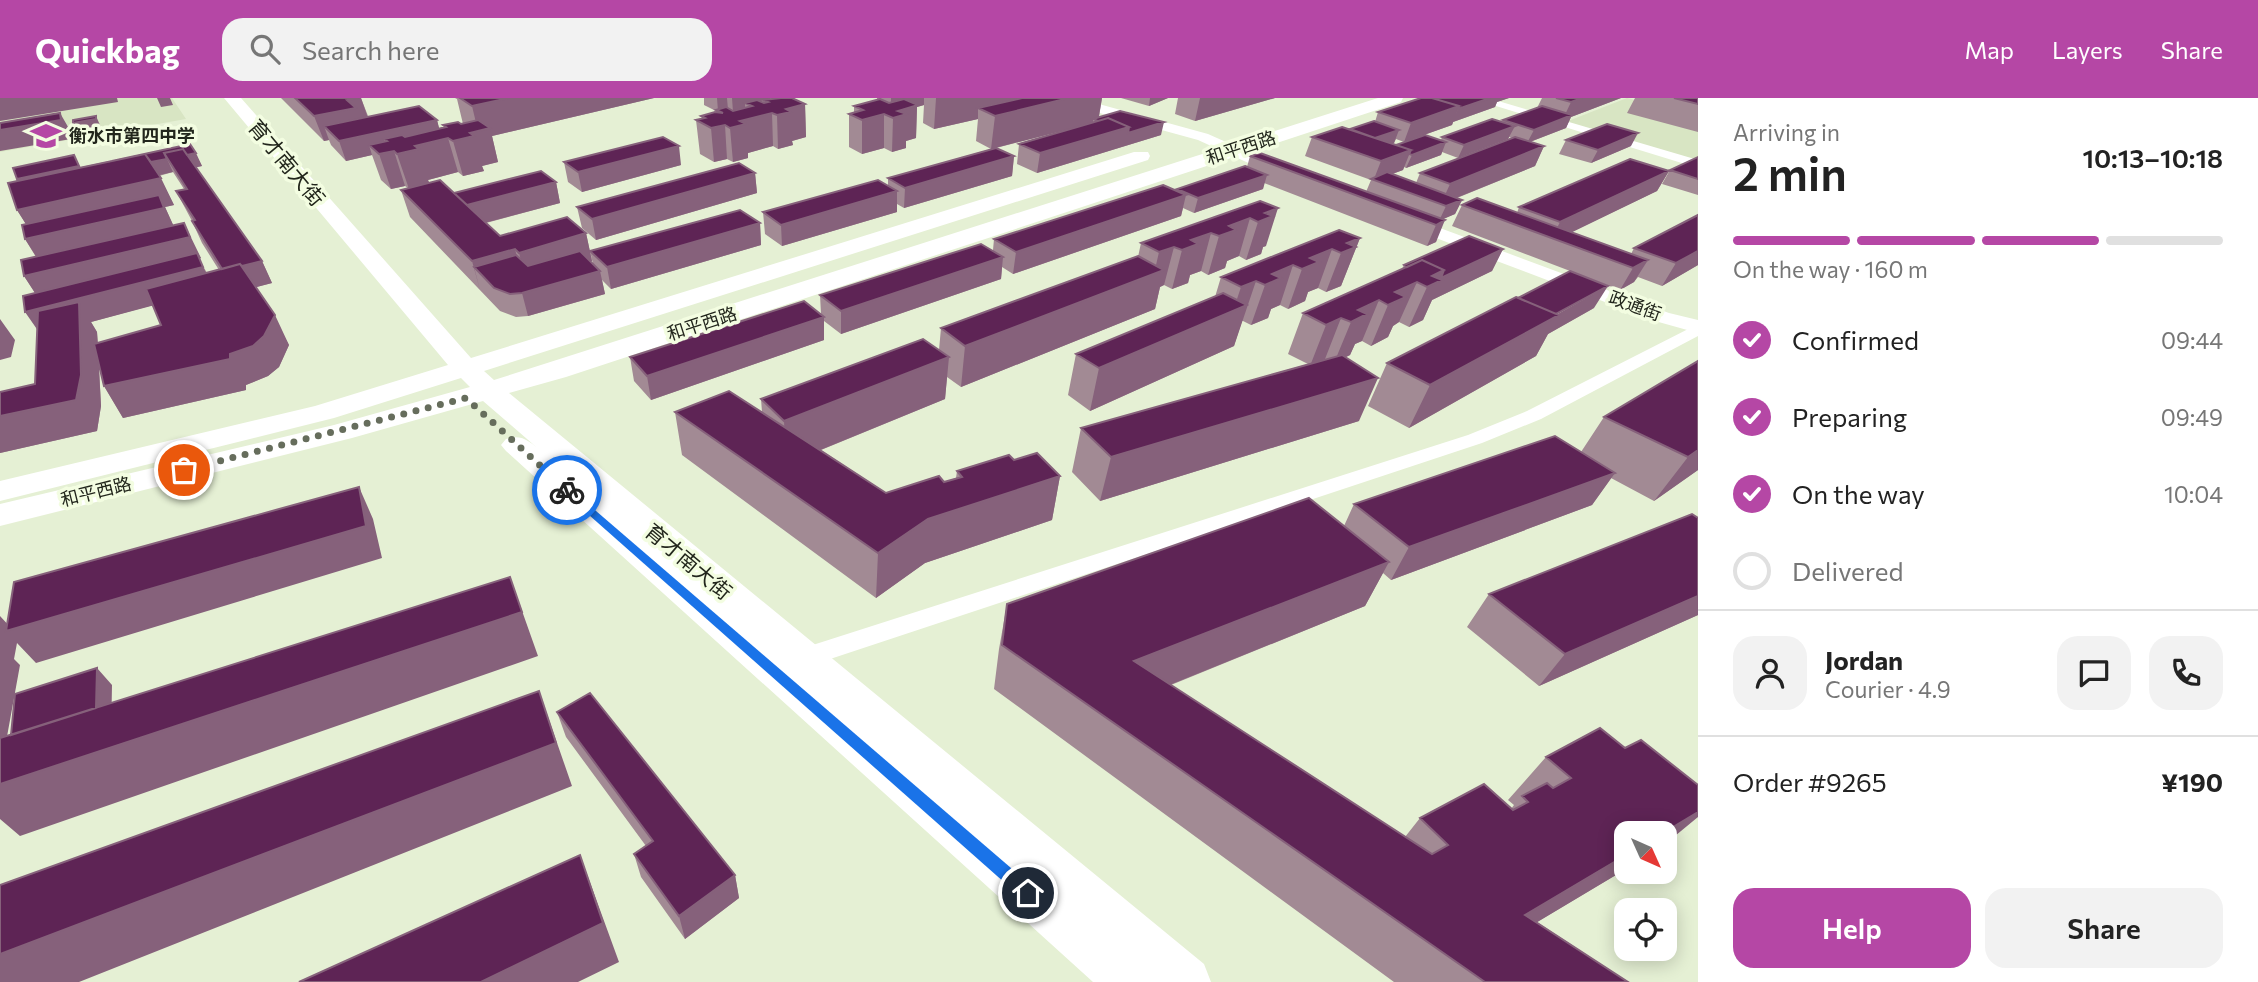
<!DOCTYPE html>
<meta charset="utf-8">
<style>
:root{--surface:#fff;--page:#f2f2f2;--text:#222;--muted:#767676;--line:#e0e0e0;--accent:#b547a5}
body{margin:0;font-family:Commissioner,"Noto Sans SC",sans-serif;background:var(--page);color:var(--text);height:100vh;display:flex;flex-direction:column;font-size:26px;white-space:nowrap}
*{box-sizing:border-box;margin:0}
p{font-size:23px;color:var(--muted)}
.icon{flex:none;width:38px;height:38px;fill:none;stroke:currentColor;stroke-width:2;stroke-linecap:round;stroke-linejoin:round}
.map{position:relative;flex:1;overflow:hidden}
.details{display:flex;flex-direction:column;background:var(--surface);width:560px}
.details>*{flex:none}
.needle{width:46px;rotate:135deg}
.controls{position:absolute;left:1614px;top:723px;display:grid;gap:14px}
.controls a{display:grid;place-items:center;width:63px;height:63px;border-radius:14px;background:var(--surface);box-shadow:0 4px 18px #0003;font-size:35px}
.pin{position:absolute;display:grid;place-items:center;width:60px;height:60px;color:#fff;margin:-30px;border:4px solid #fff;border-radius:50%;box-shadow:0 2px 7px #0007}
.courier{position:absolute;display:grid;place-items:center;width:70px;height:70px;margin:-35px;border:5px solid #1a73e8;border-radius:50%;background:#fff;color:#222;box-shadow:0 2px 9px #0007}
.summary em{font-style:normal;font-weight:600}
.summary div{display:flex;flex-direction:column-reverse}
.summary{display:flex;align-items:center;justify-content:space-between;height:119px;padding:0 35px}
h1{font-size:46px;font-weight:600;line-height:52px}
.bar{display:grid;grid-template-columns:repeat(4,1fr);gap:10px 7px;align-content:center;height:84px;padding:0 35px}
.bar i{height:9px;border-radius:5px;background:var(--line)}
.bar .active{background:var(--accent)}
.bar p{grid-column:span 4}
.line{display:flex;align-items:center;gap:18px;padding:0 35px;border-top:2px solid var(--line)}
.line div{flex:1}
.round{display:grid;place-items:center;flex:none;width:74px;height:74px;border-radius:21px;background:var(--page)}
ol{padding:0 35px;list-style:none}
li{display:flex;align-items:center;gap:21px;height:77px}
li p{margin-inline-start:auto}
li .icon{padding:7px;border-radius:50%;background:var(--accent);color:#fff;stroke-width:4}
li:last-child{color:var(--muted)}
li i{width:38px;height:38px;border:4px solid var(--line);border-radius:50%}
.primary-button{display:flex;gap:14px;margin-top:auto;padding:14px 35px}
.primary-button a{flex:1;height:80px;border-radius:21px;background:var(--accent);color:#fff;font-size:28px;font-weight:600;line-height:80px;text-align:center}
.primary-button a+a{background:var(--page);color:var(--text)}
header{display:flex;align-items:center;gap:42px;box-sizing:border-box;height:98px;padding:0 35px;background:var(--accent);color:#fff}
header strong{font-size:33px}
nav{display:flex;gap:38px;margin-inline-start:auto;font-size:24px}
.search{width:490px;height:63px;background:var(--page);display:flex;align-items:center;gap:18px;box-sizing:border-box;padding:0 24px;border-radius:21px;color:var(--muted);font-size:26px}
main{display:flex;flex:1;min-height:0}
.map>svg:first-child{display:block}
</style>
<header>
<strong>Quickbag</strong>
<div class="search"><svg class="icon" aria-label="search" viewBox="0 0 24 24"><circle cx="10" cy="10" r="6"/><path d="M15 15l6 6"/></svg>Search here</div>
<nav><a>Map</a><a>Layers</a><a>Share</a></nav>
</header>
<main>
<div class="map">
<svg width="1698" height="884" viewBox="0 0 1698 884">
<rect width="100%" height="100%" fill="#e5f0d4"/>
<path fill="#d8e5c3" d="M0,0h172l14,21 -186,33z
M1627,0l71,18v46l-135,-39z"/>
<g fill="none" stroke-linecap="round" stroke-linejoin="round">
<path fill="#fff" fill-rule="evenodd" d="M1470,0h18l210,62v8z
M1698,226v12l-157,83 -59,24 -679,225 -9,-3 -4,-7 4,-7 674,-216 59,-24z"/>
<path fill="#fff" fill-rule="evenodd" d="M1054,0h23l131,36 83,37 2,3 -8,5 -6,-2 -81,-37 -142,-39z
M1405,117l264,98 29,7v13l-43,-12 -256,-97 -3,-4 3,-4z"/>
<path fill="#fff" fill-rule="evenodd" d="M224,0h17l230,260 663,-206h14l2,4 -2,4 -664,211 10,9 884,-282h25l-2,4 -835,275 -57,16 695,571 7,18h-118l-587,-531 -5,-6 5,-6c16,-5 23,2 36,13l-59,-51 -131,37 -352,88v-22l334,-79 136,-38 -9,-9 -127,40 -334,83v-20l315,-75 133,-41z"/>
</g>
<path fill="#a28a94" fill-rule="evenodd" d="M281,0h80l7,18 69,4 2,9 5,-1 -1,-3 20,-1 -6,-25 -2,-1h199l-162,38 6,26 -16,4 2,5 -21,5 -5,-4 -30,8 1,3 25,10 102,-11 4,21 -74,20 14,13 86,-3 6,28h-2l3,3 -3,-13 170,-28 1,22 -150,44 -9,-9 3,14 -77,22 -12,1 -16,-6 -90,-94 -9,-27 7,-2 -3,-2 -14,3 -10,-9 -9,-25 -26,6 -15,-16 -2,-5 -5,1z
M704,0h88l13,6 1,33 -14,4 1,4 -15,4 -5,-3 -25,7v5l-15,4 -6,-3 -13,3 -14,-8 -4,-34 6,-1 -1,-3 15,-3v-2l-12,-6z
M877,0h225l-3,19 62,18 -124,38 -20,-9 2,-20 55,-16 -78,20 18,8 -2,20 -108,32 -7,-4v8l-115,34 -17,-12 -2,-22 125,-26v-8l103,-29 -15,-8 2,-22 -44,10 -11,-6 1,-18 -7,2 -1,31 -10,3v7l-14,4 -8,-4 -22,6 -13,-7v-33l5,-1v-7l23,-6z
M1121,0h47l-19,8z
M1178,0h97l-80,23 -20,-7z
M1438,0h71l-12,4 -2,5 -42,15 -1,3 -48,17 -8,-3 -2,4 -2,1 4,1 45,-5 1,-3 60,-15 1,-2 34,-12 5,-10h79l-50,19 -5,11 -36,14 14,4 -9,20 -78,32 5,2 -7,14 -13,5 -6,23 -9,4 -163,-63 -1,6 -69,24 -11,-5 -2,8 -168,58 -11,-7 -1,12 -160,55 -17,-13v19l-173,60 -17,-19 -4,-24 191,-43 -1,-19 173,-45 1,-11 182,-48 1,-2 70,-22 3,-11 116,36 5,-12 -66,-24 7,-19 38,-8 25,-7 3,-10zM1509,39l3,1 -92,35 -4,10 -24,-9 11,-4 1,-3 2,1 35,-13 1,-3 16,6 50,-19z
M1635,0h63v34l-71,-19z
M1566,42l65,6 -40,17 -32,-9z
M190,46l12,22 -6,1 66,94 10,22 -16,4 33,58 -10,22 -11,9 -22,9v5l-123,28 -19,-32 -5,-19 2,39 -4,25 -97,22v-61l35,-8 2,-54 -2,-37 -11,-17 12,-19 -11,-18 1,-15 -9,-14 64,-43zM173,74l11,17 -8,2 16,30 10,22 17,27 -12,3 -8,-14 2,-1 -28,-33 -8,-18 9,-2 -15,-29zM153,207l8,20 -63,18 -1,-11 -6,-10z
M1698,59v38l-36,-11 8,-14z
M564,64l117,3 -99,27 -14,-10z
M1669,73l-12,20 -86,41 60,22 3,-6 64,17 -36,21 -24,-9 -4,5 -14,8 -168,-64 10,-21 55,8 2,-6z
M755,75l2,20 -161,47 -14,-12 -5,-21z
M1260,103l6,45 -3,1 -2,7 -15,6 -7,-4 -12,5 -2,7 -17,7 -7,-4 -11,4 -2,8 -16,6 -8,-4 -4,2 -5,22 -194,78 -14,-10 -2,22 -124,51 65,43 58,-11 12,-4 1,-7 57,-11 46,16 -8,44 -127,43 -49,35 -194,-143 -7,-43h87l-1,-13 178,-49 2,-22 197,-71 3,-14z
M1360,140l-19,48 -15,6 -8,-4 -10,4 -3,9 -17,8 -8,-4 -9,4 -3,9 -17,7 -8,-4h-1l-8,25 -144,65 -22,-16 8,-41 139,-57 6,-20z
M1503,151l-11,22 -60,29 -9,20 -14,7 -10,-5 -6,4 -5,11 -17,9 -9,-5 -7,3 -5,11 -4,2 13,64 -259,80 -28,-29 9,-44 227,-64 -20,-10 15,-41 99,-44 2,-4z
M1594,210l-46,26 -12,22 -127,72 -41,-22 19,-43z
M1698,263v109l-44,31 -43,-23 -19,27 -201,75 -8,-7 -18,33 -194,79 234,152 15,-19 91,-9 3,-4 -6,-5 38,-43 123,86 -43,-10v36l-89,53 91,60h-234l-400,-293 5,-40 8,-45 337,-78 10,-22 227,-52 23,-35z
M1698,420v97l-159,71 -72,-59 22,-33z
M557,614l178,163 4,23 -54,41 -44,-62 -7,-23 12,-8 -80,-109z"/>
<path fill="#86617b" d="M0,0h117l1,4 -118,19z
M157,0h13l3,7 -12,2z
M358,0h3l8,23 -45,5 5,14 -5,1 -10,-25 33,-16z
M509,0h145l-162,38 6,26 -16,4 2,5 -21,5 -10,-35 17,-8 8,-2 -6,-25z
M717,0h10l1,12 -10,1z
M732,0h38v1l-22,5 -3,-1v6l-12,3z
M891,0h33v7l-7,2 -1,31 -10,3v7l-14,4 1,-34 -2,-5z
M936,0h100l-58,10v11l-44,10z
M1069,0h33l-4,23 -5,-2v4l-102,26 4,-33z
M1150,0h18l-19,8z
M1200,0h75l-80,23z
M1490,0h19l-12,4 -2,5 -42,15 5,-13z
M1582,0h39l-50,19 -5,11 -39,15 7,-13 29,-11 8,-17z
M805,6l1,33 -14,4 1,4 -15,4 -1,-34 9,-6z
M1459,8l-7,19 -48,17 7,-19z
M60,15l11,19v7l-71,12v-21z
M772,15l1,33 -25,7v5l-15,4 -3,-34 10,-7z
M884,16v34l-22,6v-34z
M96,18l7,16 -23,4 -7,-13z
M437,22l5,19 -55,2 -3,-2 4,12 -19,-6 3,10 -26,6 -7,-20z
M1164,24l-3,13 -124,38 3,-20 89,-26z
M725,27l2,34 -13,3 -3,-34z
M1515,28l-7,13 -50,19 6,-13z
M1399,32l-5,13 -34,12 5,-14z
M1638,35l-7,13 -40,17 7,-13z
M448,40l10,34 -30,8 2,4 -21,5 -12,-35 18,-8z
M1446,44l-5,13 -35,13 6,-13z
M679,48l2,19 -99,27 -4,-20z
M1544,48l-9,20 -94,38 9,-20z
M1411,52l-8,20 -27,10 -2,-1 7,-18z
M394,53l11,35 -14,3 -12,-35z
M196,55l6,13 -26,6 -8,-13z
M74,57l7,14 86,-10 6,13 -138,31 -9,-10 -9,-14z
M1014,58l-2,20 -108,32 1,-20z
M1669,73l-12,20 -101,49 -4,-2 8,-16z
M755,75l2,20 -161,47 -4,-21z
M1267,77l-4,14 -69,24 4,-15z
M161,80l13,27 -9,2 10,22 -136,32 -14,-22 9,-2 -17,-27z
M556,84l4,21 -91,24 -6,-21z
M897,93v21l-115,34 -1,-21z
M1186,97l-5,21 -168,58 3,-22z
M1462,102l-7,14 -16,7 7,-15z
M1278,110l-12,38 -3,1 -2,7 -15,6 12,-38 7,-9z
M1250,120l-11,38 -12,5 -2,7 -17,7 11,-39 10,-10z
M1445,122l-9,22 -9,4 9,-21z
M184,125l17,35 -162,41 -15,-23z
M760,125l1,22 -150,44 -4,-22z
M586,135l6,28 -66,20 -7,-28z
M1211,135l-10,38 -11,4 -2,8 -16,6 10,-39 9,-10z
M1360,140l-19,48 -15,6 15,-39 6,-10z
M1174,149l-10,38 -4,2 -5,22 -194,78 4,-41 189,-72 5,-22z
M515,151l7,28 -48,-10 6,23 -8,-29z
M1332,151l-14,39 -10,4 -3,9 -17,8 14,-40 8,-11z
M1503,151l-11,22 -60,29 -9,20 -14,7 23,-51 12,-6z
M1698,153v14l-36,21 14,-23z
M1003,159l-2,22 -160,55v-23z
M1648,162l-14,22 -14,8 13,-22z
M262,163l10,22 -38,10 -11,-22z
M1293,167l-13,40 -9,4 -3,9 -17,7 14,-40 7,-11z
M203,169l12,22 -124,33 6,10 4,74 -4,25 -97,22v-37l76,-16 -35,-65 -16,-23z
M600,173l5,23 -77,22 -6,-23z
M1256,183l-22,65 -144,65 9,-43 134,-57 8,-24z
M1417,184l-18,40 -6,4 -5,11 -17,9 17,-41 7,-13z
M1608,188l-14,22 -46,26 -12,22 -127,72 21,-43z
M1379,202l-17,41 -7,3 -5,11 -16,8 17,-41 7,-12z
M275,217l14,30 -10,22 -11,9 -22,9v5l-123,28 -19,-32 126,-32z
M824,219v23l-173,60 -4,-24z
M1341,220l-16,41 -15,7 16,-41z
M0,221l15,21 -4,17 -11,3z
M949,259l-4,42 -159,65 -2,-43z
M1378,280l-19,43 -259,80 11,-44z
M1698,352v20l-44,31 34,-44z
M1615,375l-23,32 -201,75 18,-33z
M1060,378l-8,44 -127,43 -49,35 2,-45 50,-34z
M359,389l14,32 9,39 -346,105 -19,-20 -3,16 6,6 -20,110v-159l12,13z
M1389,464l-24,44 -245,99 14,-44z
M510,479l28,79 -518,180 -20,-17v-35z
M1698,498v19l-159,71 26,-32z
M97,570l15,17 -1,53 -84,29z
M539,593l33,95 -493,196h-79v-28z
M1698,714v5l-34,28v-12h-1z
M580,757l39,107 -41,20h-97z
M1626,757v14l-142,85 41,-39z
M735,777l4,23 -54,41 -6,-23z"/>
<path fill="#5e2455" stroke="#86617b" stroke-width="2" d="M295,0h63l-11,2 9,8 -42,8z
M460,0h49l-37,8z
M781,0h11l13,6 -19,5 5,3 -14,3 -5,-2 -32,8 6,3 -16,4 -5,-3 -14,3 -15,-8 9,-2 -4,-2 14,-4 8,1 -7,-3 10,-3 7,4 19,-5 -7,-3 12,-3 7,3 4,-1 -5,-2z
M1022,0h47l-74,18 -17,-8z
M1421,0h11l27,8 -48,17 -33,-11z
M1438,0h52l-32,11 1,-3 -24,-7z
M1556,0h26l-11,4z
M1674,0h24v6z
M880,1l9,4 15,-4 14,6 -20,6 9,3 -14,4 -9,-4 -22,6 -13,-6 14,-4 -9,-4z
M419,8l18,14 -98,21 -15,-15z
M1542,8l30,9 -38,15 -31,-10z
M1120,13l44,11 -36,11 1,-6 -21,-9 -10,3 -5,-2z
M60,15l1,7 -61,10v-7z
M96,18v3l-23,4v-3z
M1108,20l21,9 -89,26 -21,-9z
M1492,21l23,7 -51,19 -22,-8z
M478,22l12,8 -20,5 4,3 -21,5 -5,-3 -33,8 4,3 -22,5 -3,-3 -15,3 -10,-9 18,-4 -3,-2 18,-4 3,2 41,-10 -3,-2 15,-3 3,2z
M1374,23l25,9 -24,8 -25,-9z
M1607,26l31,9 -40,17 -32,-10z
M1342,29l69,23 -30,11 -69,-24z
M1425,37l21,7 -34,13 -3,-1 2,-4 -15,-5z
M663,39l16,9 -101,26 -14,-10z
M1515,39l29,9 -94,38 -30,-11z
M190,46l6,9 -9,2 -4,-6 -19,4 3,6 -16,3 -6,-8 -33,7z
M996,50l18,8 -109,32 -17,-10z
M183,51l79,112 -20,5 -2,-2 -18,5 -30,-48 3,-1 -19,-29 11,-2 -23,-36z
M1260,55l185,67 -9,5 -186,-69z
M145,56l16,24 -144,32 -9,-27z
M74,57l5,11 -62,13 -4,-11z
M1698,59v22l-28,-9z
M1630,61l39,12 -109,51 -41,-15z
M739,65l16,10 -163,46 -15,-12z
M1245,68l22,9 -69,23 -21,-9z
M541,73l15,11 -89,23 -13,-12z
M1387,74l75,28 -16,6 -75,-27z
M440,82l60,56 67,-19 19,16 -67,20 -4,-4 -43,12 -71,-71z
M878,82l19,11 -116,34 -18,-13z
M1163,87l23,10 -170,57 -22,-13z
M159,97l5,13 -139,31 -3,-14z
M1477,100l171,62 -15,8 -171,-63z
M1260,103l18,7 -13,5 8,3 -15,6 -8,-4 -21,8 7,4 -17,6 -8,-3 -20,7 7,4 -16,6 -8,-3 -15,5 -18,-9z
M740,112l20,13 -153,44 -17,-16z
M1698,117v36l-22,12 -42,-15z
M184,125l6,14 -166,39 -3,-16z
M1339,132l21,8 -13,5 9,4 -15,6 -9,-4 -22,9 9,4 -17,7 -9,-4 -21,9 9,4 -16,7 -9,-4 -15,6 -20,-10z
M1469,138l34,13 -62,29 3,-8 -22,-10 -15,7 -3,-2z
M981,146l22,13 -162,54 -21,-16z
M580,153l20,20 -78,22 -12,1 -16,-6 -20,-21 42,-12 12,11z
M197,155l6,14 -178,45 -2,-16z
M1138,158l26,14 -199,76 -24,-18z
M1422,162l22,10 -12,6 10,4 -15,7 -10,-5 -22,10 11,5 -18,8 -9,-5 -21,10 9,4 -16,8 -10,-4 -15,7 -23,-12z
M240,166l35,51 -11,21 -11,10 -23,8v5l-126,27 -10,-42 67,-19 -15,-36z
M1570,173l38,15 -52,28 -38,-16z
M1223,195l24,12 -148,63 -23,-14z
M1516,199l43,18 -129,70 -43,-22z
M804,203l20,16 -177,59 -17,-19z
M79,204l2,73 -5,25 -76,16v-24l35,-8 3,-73z
M923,241l26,18 -165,64 -23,-22z
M1342,257l36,23 -267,79 -30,-29z
M1698,263v89l-10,7 -84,-40z
M729,293l157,102 53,-17 5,6 18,-5 -5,-6 52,-16 5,5 23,-7 23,23 -132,43 -50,34 -203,-141z
M1555,338l60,37 -206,74 -55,-43z
M359,389l7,39 -360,105 8,-49z
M1309,400l80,64 -255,99 298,193 16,-9 -28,-27 64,-34 29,26 15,-8 -6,-6 25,-13 6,5 18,-10 -25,-21 54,-29 25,20 16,-8 57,45v27l-35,21h-37v22l-101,60 103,67h-143l-483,-337 5,-41z
M1692,416l6,4v78l-133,58 -76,-60z
M510,479l12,35 -522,172v-46z
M97,570l-1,40 -85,27 4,-41z
M539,593l17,52 -556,211v-69z
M590,595l145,182 -56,41 -45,-62 19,-13 -96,-129z
M580,757l23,68 -122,59h-182z"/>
<path fill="#1a73e8" d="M567,388l466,401 3,6 -3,5 -5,2 -6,-2 -459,-406v-5z"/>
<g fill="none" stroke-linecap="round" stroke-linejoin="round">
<path stroke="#666d5c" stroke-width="7" stroke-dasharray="0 12.6" d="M184,372l282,-72 101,92"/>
</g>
<defs>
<g id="school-bare" transform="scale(2.415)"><path d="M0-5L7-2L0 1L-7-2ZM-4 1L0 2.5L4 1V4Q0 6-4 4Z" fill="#b547a5" stroke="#f3fde1" stroke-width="2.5" paint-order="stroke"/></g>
</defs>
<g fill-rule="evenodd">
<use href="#school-bare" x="46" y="38"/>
</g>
<g text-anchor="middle" stroke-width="7" stroke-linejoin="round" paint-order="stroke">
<g font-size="18" font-weight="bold" fill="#22261c" stroke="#f3fde1" text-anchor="start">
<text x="69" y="44">衡水市第四中学</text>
</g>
<g font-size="18" fill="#22261c" stroke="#f3fde1">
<text transform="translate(1241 50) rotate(-18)" y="6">和平西路</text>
<text transform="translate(1635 208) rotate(20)" y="6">政通街</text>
<text transform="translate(702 226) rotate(-18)" y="6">和平西路</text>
<text transform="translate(96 394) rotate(-14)" y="6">和平西路</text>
</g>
<g font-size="21" fill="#22261c" stroke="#f3fde1">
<text transform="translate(286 65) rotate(50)" y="7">育才南大街</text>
<text transform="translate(688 464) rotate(40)" y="7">育才南大街</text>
</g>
</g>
</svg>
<div class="controls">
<a><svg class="needle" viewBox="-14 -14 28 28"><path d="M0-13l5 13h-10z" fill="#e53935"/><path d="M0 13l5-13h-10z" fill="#767676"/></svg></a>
<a><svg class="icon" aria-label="locate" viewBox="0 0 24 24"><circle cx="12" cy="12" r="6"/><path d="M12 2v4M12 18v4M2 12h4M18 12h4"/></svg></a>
</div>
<div class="pin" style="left:184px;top:372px;background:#ea580c"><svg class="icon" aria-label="bag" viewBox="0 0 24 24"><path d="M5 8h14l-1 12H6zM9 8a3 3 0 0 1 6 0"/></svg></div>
<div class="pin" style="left:1028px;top:795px;background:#1f2937"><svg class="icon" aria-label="home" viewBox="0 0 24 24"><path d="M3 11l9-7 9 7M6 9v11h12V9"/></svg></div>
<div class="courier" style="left:567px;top:392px"><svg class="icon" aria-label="bike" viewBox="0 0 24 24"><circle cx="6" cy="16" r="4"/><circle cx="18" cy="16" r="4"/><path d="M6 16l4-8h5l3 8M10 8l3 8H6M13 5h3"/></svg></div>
</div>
<section class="details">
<div class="summary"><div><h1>2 min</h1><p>Arriving in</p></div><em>10:13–10:18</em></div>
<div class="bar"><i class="active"></i><i class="active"></i><i class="active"></i><i></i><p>On the way · 160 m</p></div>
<ol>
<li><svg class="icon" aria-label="check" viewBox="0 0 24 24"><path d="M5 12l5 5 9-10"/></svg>Confirmed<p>09:44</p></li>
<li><svg class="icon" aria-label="check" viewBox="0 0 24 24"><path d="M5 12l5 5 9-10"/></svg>Preparing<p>09:49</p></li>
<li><svg class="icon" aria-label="check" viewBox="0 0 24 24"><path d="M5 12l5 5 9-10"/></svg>On the way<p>10:04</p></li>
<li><i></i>Delivered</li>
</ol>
<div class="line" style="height:126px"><a class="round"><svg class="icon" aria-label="person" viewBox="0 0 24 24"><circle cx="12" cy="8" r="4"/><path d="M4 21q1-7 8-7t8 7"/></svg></a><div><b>Jordan</b><p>Courier · 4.9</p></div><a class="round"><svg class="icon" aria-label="chat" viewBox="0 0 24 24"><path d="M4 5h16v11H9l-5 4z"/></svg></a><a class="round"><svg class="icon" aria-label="phone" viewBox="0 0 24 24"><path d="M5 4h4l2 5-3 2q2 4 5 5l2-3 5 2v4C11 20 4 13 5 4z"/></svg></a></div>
<div class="line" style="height:91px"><div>Order #9265</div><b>¥190</b></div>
<div class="primary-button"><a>Help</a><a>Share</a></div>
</section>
</main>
